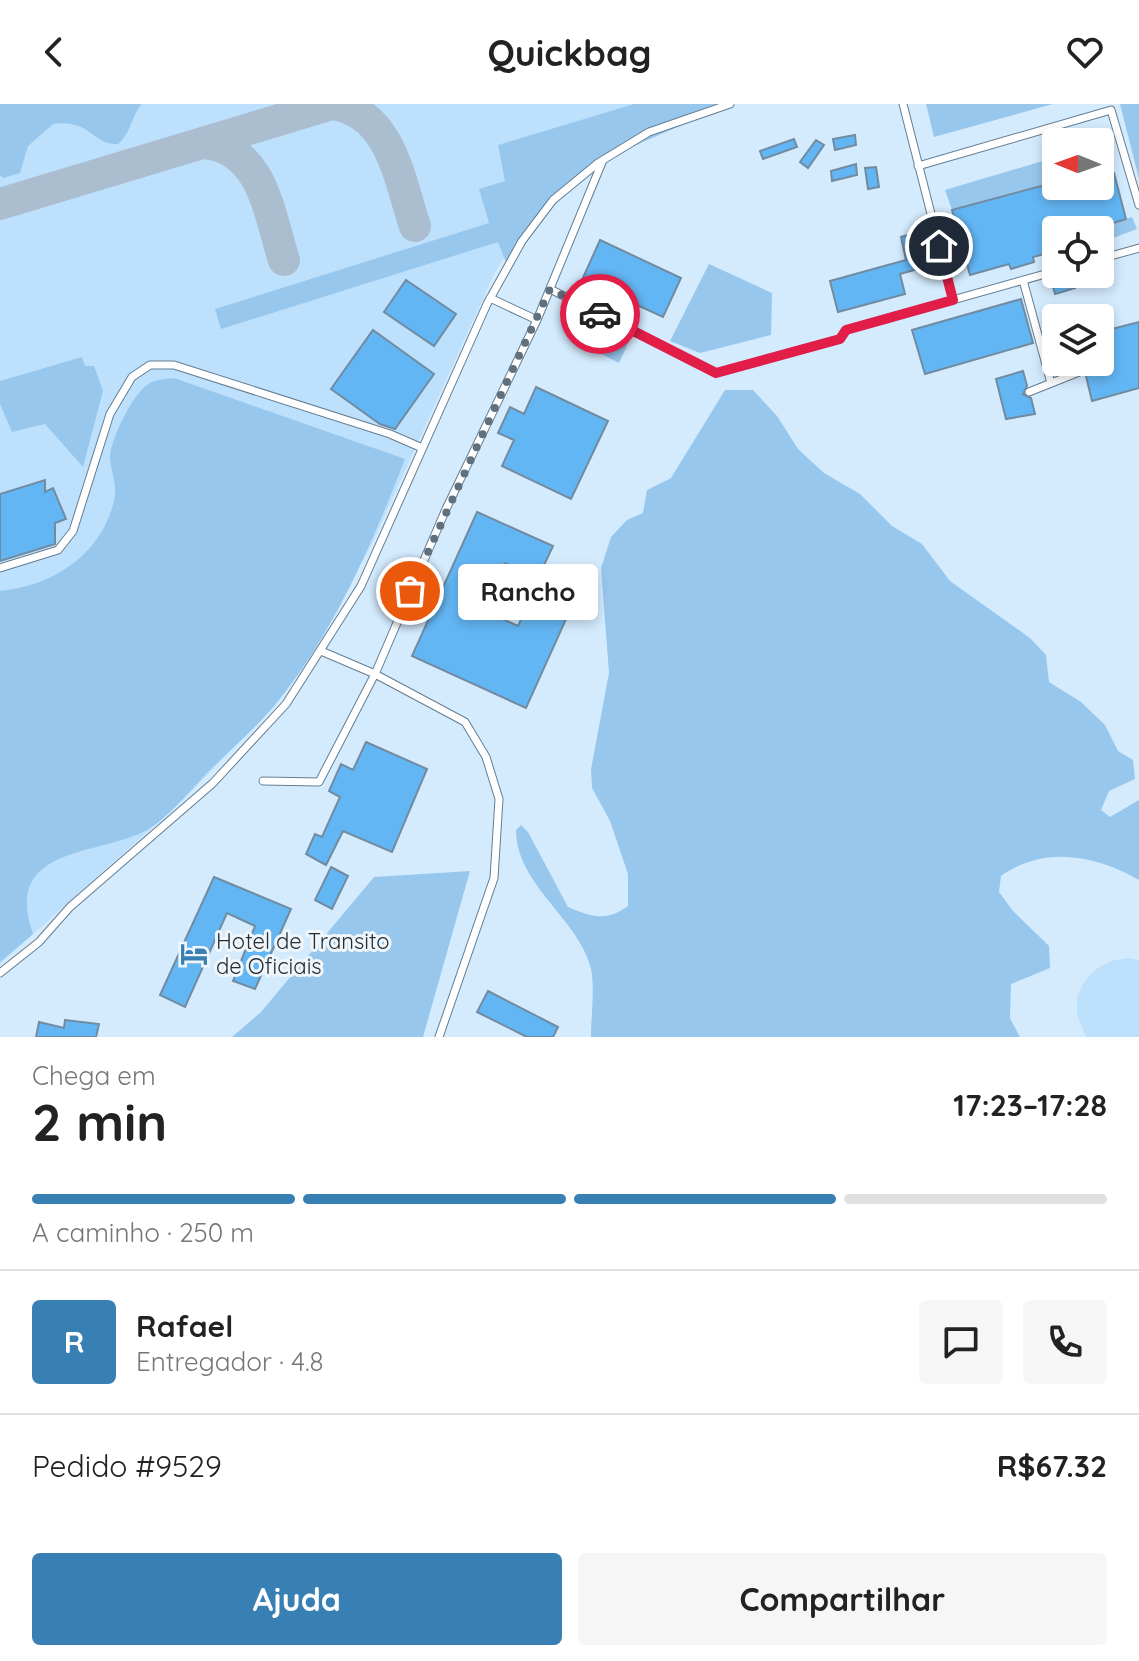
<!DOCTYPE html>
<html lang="pt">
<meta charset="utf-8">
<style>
:root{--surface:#fff;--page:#f6f6f6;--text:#222;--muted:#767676;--line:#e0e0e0;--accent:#3880b4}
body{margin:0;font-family:Quicksand,sans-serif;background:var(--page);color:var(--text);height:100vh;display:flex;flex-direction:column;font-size:30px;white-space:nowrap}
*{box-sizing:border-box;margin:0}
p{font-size:26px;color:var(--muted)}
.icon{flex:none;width:44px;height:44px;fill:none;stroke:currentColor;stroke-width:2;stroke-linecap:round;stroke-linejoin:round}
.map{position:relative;height:933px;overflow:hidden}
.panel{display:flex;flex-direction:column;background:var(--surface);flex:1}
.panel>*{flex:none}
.needle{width:52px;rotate:271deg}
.buttons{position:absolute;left:1042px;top:24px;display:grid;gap:16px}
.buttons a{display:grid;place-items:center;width:72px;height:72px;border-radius:8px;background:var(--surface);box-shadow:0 4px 12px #0003;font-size:40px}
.pin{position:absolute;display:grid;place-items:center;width:68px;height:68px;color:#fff;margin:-34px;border:4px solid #fff;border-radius:50%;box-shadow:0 2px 8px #0007}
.courier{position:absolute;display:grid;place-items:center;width:80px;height:80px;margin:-40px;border:6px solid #e11d48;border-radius:50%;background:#fff;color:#222;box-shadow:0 2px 10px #0007}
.bubble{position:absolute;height:56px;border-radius:8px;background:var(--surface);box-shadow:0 4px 12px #0003;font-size:26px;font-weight:700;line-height:56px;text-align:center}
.headline em{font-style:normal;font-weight:700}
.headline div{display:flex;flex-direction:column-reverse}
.headline{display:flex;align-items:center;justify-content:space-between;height:136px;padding:0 32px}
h1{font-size:52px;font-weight:700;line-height:60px}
.bar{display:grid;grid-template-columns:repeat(4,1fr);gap:12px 8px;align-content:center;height:96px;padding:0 32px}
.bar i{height:10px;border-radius:6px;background:var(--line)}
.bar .selected{background:var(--accent)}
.bar p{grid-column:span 4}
.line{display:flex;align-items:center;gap:20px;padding:0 32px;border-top:2px solid var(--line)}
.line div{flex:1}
.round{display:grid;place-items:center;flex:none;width:84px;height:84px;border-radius:8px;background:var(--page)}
.primary-button{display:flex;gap:16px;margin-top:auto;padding:16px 32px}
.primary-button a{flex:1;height:92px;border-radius:8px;background:var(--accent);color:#fff;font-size:32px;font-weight:700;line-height:92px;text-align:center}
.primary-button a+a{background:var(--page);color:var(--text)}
header{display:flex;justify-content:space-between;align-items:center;height:104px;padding:0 32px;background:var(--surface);font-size:36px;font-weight:700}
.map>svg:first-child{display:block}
</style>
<header><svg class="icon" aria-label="back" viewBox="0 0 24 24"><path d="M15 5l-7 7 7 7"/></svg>Quickbag<svg class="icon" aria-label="heart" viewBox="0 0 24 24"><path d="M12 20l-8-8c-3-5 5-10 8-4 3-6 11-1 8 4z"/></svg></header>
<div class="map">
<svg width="1139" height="933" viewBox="0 0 1139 933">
<rect width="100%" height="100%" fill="#d4ebfe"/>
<path fill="#bde0fd" d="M0,0h720l-95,34 -86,65 -44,69 -124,274 -53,94 -43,65 -90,93 -185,166z
M1128,854l11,2v77h-53l-9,-22v-17l7,-16 12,-13 15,-8z"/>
<path fill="#98c7ed" d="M0,0h142c-11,12 -11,30 -24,40 -25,1 -29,-26 -65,-20l-25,22 -8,27 -17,5 -3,-3z
M634,0h96l-126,55 -51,41 -46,65 -9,-23 -277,87 -6,-20 274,-86 -10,-34 26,-8 -7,-36z
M926,0h127l-119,33z
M1120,0h19v75z
M1056,53v25l-104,28 -7,-20z
M1082,82l13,44 37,-13 5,12 -37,14v-13h-23z
M709,160l63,29 -1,42 -71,18 -30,-12z
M598,219l32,16 -11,24 -33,-17z
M82,253l3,9h9l9,25 -20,76 -38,-43 -33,8 -12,-28v-23z
M174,274l231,81c-33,85 -71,174 -130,246 -19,23 -43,43 -64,64 -18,18 -36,41 -56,56 -45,33 -155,15 -122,109l-33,28v-371c53,-5 101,-36 114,-90 4,-15 -3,-28 -4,-43 0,-18 23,-66 40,-75 6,-4 17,-4 24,-5z
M725,286h28l24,26 21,33 26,24 36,21 32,32 30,18 28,37 80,57 16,17 3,27 32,20 24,23 13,26 15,9 2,19 -26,12 -8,19 9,7 29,-17v80c-43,-25 -95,-35 -138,-4l-2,16 14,19 36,35 1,22 -39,16 -1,34 10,19h-429c0,-21 4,-48 0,-68 -11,-49 -75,-84 -75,-139l5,-5 7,7 40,75c24,10 38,15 60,-1v-32l-18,-53 -18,-33 -1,-19 18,-96 -8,-105 10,-31 16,-17 16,-7 4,-23 24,-12z
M470,767l-47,166h-191l29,-25 113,-135z"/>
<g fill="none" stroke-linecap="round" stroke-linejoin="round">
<path stroke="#aabecf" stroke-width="32" d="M332,0c59,8 67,75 83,122
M205,39c58,6 64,71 79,117
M0,100l332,-100"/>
</g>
<path fill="#63b6f4" stroke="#718ba1" stroke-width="2" d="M855,31l1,10 -21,5 -2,-11z
M794,35l3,8 -34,12 -3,-8z
M816,36l8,5 -16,23 -8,-6z
M856,60l1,11 -25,6 -1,-10z
M876,63l3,20 -11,2 -3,-21z
M1114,69l12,46 -35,11h-35v21l-23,6 1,5 -23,7 -2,-5 -39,11 -18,-65 104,-28v4h44v-10z
M924,126l8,35 -32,9 5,20 -67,18 -8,-31 76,-21 -5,-23z
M600,136l81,38 -18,39 -81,-37z
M1072,170l3,14 -20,6 -4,-14z
M406,176l50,34 -22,32 -50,-34z
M1021,195l12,44 -108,31 -13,-44z
M1139,218v66l-47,13 -6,-25 4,-8 -8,-6h18v-30z
M373,226l61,44 -39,55 -15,-5 -49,-35z
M1023,267l4,15 -4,8 8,4 4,16 -29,5 -10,-40z
M536,283l72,34 -37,78 -69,-33 12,-26 -16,-7 12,-26 14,7z
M45,376v12l8,-4 13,31 -11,4v21l-55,17v-67z
M477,408l76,34 -15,32 -33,-15 -22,47 35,16 16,-35 37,17 -45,100 -114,-52z
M366,638l61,27 -35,83 -49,-21 -17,34 -20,-11 9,-20 7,3 18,-40 -11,-6 12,-27 12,6z
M331,763l17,9 -16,33 -17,-9z
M214,773l77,32 -36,80 -22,-8 22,-55 -28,-13 -42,94 -25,-12z
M488,887l70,36 -5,10h-26l-50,-25z
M65,916l34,4 -3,13h-60l3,-15 25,6z"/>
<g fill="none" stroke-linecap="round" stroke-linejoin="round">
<g stroke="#637d92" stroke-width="9">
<path id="lane" d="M903,0l50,196
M918,62l193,-56 28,95
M1100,155l39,-11
M1023,176l28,103
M550,185l166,84 124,-34 6,-9 210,-59
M490,194l47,22 66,-160
M1029,288l55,-22
M0,464l58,-18 15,-19 37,-117 22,-37 18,-12h24l216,69 30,13
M321,547l54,23 90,48 21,35 13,42 -5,79 -55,159
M263,677l56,1 56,-108 71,-165 91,-189
M0,869l39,-31 31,-35 143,-124 73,-79 75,-118 126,-282 35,-63 31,-41 45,-37 51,-31 81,-28"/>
</g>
<use href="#lane" stroke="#fff" stroke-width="7"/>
</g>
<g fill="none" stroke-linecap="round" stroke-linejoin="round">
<path stroke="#61707d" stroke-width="8" stroke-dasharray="0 14.4" d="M410,487l140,-302 50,25"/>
<path stroke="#e11d48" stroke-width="10" d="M600,210l116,59 124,-34 6,-9 107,-30 -14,-54"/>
</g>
<defs>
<g id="hotel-bare" transform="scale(2.16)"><path d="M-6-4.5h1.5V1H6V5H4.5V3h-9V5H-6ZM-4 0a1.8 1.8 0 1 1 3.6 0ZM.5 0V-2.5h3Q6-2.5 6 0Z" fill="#3880b4" stroke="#f0f6fa" stroke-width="2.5" paint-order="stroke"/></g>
</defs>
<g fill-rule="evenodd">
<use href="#hotel-bare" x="194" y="850"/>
</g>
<g text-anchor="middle" stroke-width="6" stroke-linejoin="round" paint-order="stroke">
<g font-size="22" fill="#232e37" stroke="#f0f6fa" text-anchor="start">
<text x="216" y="845">Hotel de Transito<tspan x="216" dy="25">de Oficiais</tspan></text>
</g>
</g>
</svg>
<div class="buttons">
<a><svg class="needle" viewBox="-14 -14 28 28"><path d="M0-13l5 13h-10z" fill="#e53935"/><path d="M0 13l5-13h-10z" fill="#767676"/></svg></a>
<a><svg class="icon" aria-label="locate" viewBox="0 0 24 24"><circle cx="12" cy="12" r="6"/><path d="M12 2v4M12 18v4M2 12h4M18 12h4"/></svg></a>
<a><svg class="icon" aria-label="layers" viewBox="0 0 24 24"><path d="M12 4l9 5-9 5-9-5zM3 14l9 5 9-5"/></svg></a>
</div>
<div class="pin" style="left:410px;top:487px;background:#ea580c"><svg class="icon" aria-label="bag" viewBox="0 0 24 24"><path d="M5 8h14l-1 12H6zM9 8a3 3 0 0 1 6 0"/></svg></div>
<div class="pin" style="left:939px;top:142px;background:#1f2937"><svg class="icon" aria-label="home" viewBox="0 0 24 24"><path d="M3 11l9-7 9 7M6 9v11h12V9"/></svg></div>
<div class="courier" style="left:600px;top:210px"><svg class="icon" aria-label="car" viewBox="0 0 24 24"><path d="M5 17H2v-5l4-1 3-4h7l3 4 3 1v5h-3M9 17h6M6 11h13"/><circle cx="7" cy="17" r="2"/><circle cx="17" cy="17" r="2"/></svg></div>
<div class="bubble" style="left:458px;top:460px;width:140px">Rancho</div>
</div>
<section class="panel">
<div class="headline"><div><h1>2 min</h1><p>Chega em</p></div><em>17:23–17:28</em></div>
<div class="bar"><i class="selected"></i><i class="selected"></i><i class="selected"></i><i></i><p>A caminho · 250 m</p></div>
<div class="line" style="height:144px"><b class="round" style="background:var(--accent);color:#fff">R</b><div><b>Rafael</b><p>Entregador · 4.8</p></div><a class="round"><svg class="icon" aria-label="chat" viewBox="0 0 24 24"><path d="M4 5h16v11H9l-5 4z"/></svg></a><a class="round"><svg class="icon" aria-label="phone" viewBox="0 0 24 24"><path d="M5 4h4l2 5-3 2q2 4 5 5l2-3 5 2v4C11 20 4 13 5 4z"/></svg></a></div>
<div class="line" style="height:104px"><div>Pedido #9529</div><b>R$67.32</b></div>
<div class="primary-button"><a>Ajuda</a><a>Compartilhar</a></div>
</section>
